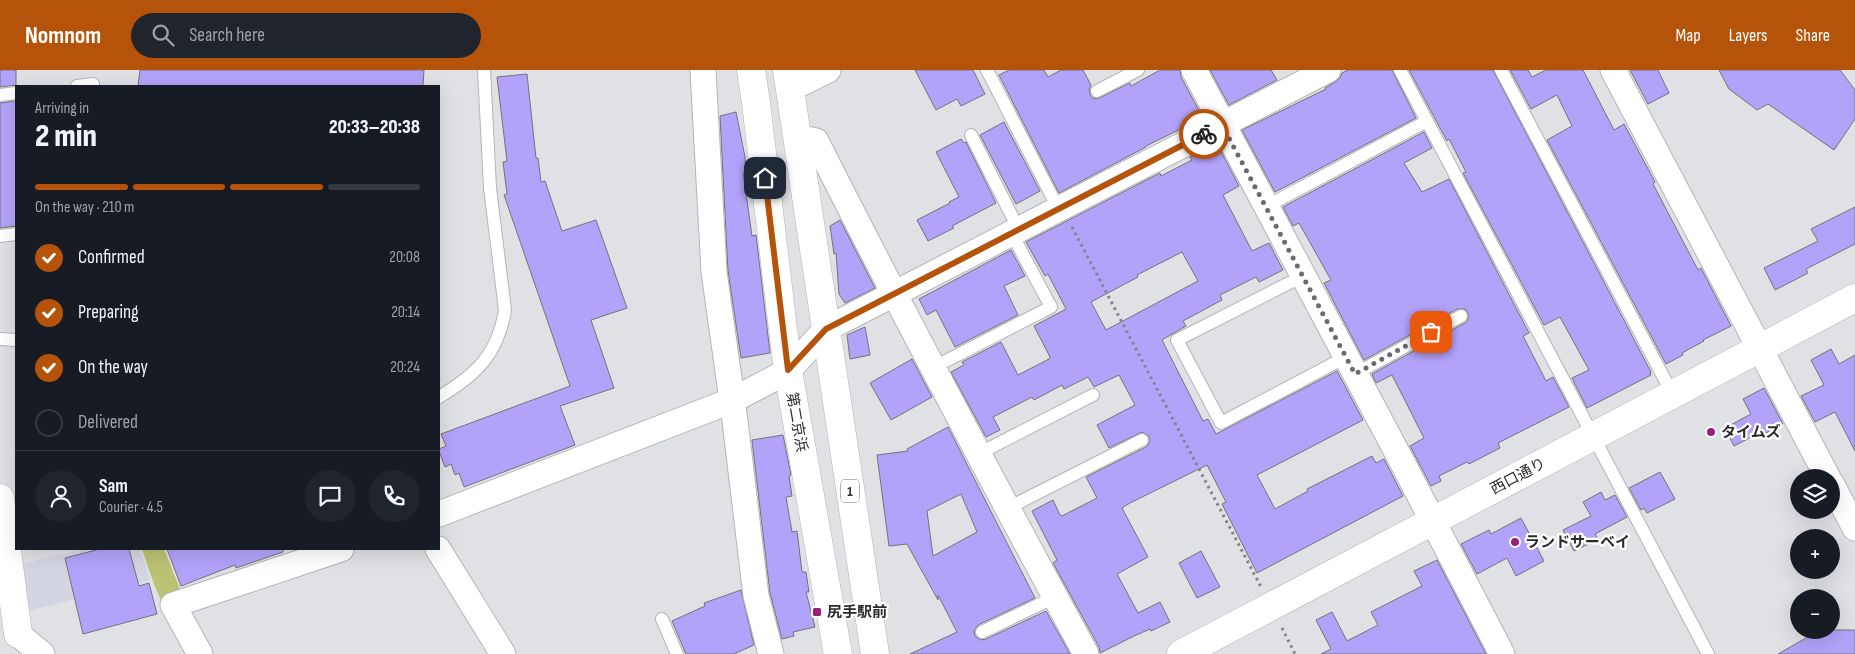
<!DOCTYPE html>
<meta charset="utf-8">
<style>
:root{--surface:#171b24;--page:#20242c;--text:#f1f3f6;--muted:#9ea1a6;--line:#363941;--accent:#b45309}
body{margin:0;font-family:"Sofia Sans Condensed","Noto Sans JP",sans-serif;background:var(--page);color:var(--text);height:100vh;display:flex;flex-direction:column;font-size:19px;white-space:nowrap}
*{box-sizing:border-box;margin:0}
p{font-size:16px;color:var(--muted)}
.icon{flex:none;width:28px;height:28px;fill:none;stroke:currentColor;stroke-width:2;stroke-linecap:round;stroke-linejoin:round}
.map{position:relative;flex:1;overflow:hidden}
.panel{position:absolute;left:15px;top:15px;width:425px;height:465px;display:flex;flex-direction:column;background:var(--surface);border-radius:0px;box-shadow:0 5px 20px #0002}
.panel>*{flex:none}
.fabs{position:absolute;left:1790px;top:399px;display:grid;gap:10px}
.fabs a{display:grid;place-items:center;width:50px;height:50px;border-radius:50%;background:var(--surface);box-shadow:0 5px 20px #0002;font-size:25px}
.pin{position:absolute;display:grid;place-items:center;width:42px;height:42px;color:#fff;margin:-21px;border-radius:10px;box-shadow:0 2px 8px #0006}
.courier{position:absolute;display:grid;place-items:center;width:50px;height:50px;margin:-25px;border:4px solid #b45309;border-radius:50%;background:#fff;color:#222;box-shadow:0 1px 6px #0007}
.headline em{font-style:normal;font-weight:800}
.headline div{display:flex;flex-direction:column-reverse}
.headline{display:flex;align-items:center;justify-content:space-between;height:85px;padding:0 20px}
h1{font-size:32px;font-weight:800;line-height:38px}
.bar{display:grid;grid-template-columns:repeat(4,1fr);gap:8px 5px;align-content:center;height:60px;padding:0 20px}
.bar i{height:6px;border-radius:4px;background:var(--line)}
.bar .current{background:var(--accent)}
.bar p{grid-column:span 4}
.line{display:flex;align-items:center;gap:12px;padding:0 20px;border-top:1px solid var(--line)}
.line div{flex:1}
.round{display:grid;place-items:center;flex:none;width:52px;height:52px;border-radius:26px;background:var(--page)}
ol{padding:0 20px;list-style:none}
li{display:flex;align-items:center;gap:15px;height:55px}
li p{margin-inline-start:auto}
li .icon{padding:5px;border-radius:50%;background:var(--accent);color:#fff;stroke-width:4}
li:last-child{color:var(--muted)}
li i{width:28px;height:28px;border:2px solid var(--line);border-radius:50%}
header{display:flex;align-items:center;gap:30px;box-sizing:border-box;height:70px;padding:0 25px;background:var(--accent);color:#fff}
header strong{font-size:24px}
nav{display:flex;gap:28px;margin-inline-start:auto;font-size:18px}
.search{width:350px;height:45px;background:var(--page);display:flex;align-items:center;gap:12px;box-sizing:border-box;padding:0 18px;border-radius:28px;color:var(--muted);font-size:19px}
.map>svg:first-child{display:block}
</style>
<header>
<strong>Nomnom</strong>
<div class="search"><svg class="icon" aria-label="search" viewBox="0 0 24 24"><circle cx="10" cy="10" r="6"/><path d="M15 15l6 6"/></svg>Search here</div>
<nav><a>Map</a><a>Layers</a><a>Share</a></nav>
</header>
<div class="map">
<svg width="1855" height="584" viewBox="0 0 1855 584">
<rect width="100%" height="100%" fill="#e0e1e5"/>
<path fill="#d3d6e0" d="M85,479h55l10,31 -122,31 -7,-47z"/>
<path fill="#bcc273" d="M142,479h22l16,40 -15,20 -10,-22z"/>
<path fill="#b3a2fa" stroke="#737376" fill-rule="evenodd" d="M0,0h16v15l-16,2z
M140,0h284l-1,16h-285z
M915,0h58l12,24 -24,12 -4,-7 -21,11z
M1009,0h35l4,7 13,-7h22l8,15 -2,5 1,4 2,4 5,1 33,-16 1,3 29,-16h20l1,7 22,41 -57,28v1l-87,46 -60,-118z
M1210,0h61l6,10 -48,25z
M1348,0h44l24,48 -141,74 -33,-62 84,-41 -1,-1 10,-6 5,-4 2,-5z
M1409,0h84l158,302h-1l1,3 -64,33 -15,-30 17,-8 -29,-53 -16,8 -81,-152 3,-1 -17,-33 -2,2z
M1510,0h18l4,7 14,-7h37l31,60 10,-6 31,58 -2,2 45,86 3,-2 30,58 -28,14 1,1 -22,12 1,2 -17,9 -119,-224 25,-14 -15,-31 -26,14z
M1630,0h28l11,23 -21,11z
M1719,0h121l15,20v29l-21,31 -66,-46 -11,6 -28,-21z
M527,4l9,84h2l3,24 4,-1 17,50 34,-11 31,88 -36,12 23,68 -54,18 15,39 -111,42 -5,-14 -4,2 -4,-11 -6,3 -6,-16v-2l7,-3 -5,-12 129,-48 -66,-191 3,-1 -4,-32 4,-1 -10,-84z
M16,31v125l-16,2v-125z
M736,42l9,45 1,15h-3l9,64 4,-1 14,118 -29,5 -13,-87 -8,-155z
M1004,52l36,69 -24,13 -36,-69z
M1424,62l8,16 -28,15 18,29 27,-13 80,154 -6,3 23,45 7,-4 16,30 -71,36 2,5 -31,16 -2,-2 -28,14 2,5 -10,5 -21,-40 14,-8 -32,-63 -16,8 -4,-9 93,-51 3,-3v-7l-3,-4h-8l-93,51 -40,-77 7,-3 -32,-57 -6,3 -10,-19z
M961,69l3,4 2,-1 30,61 -44,23 2,2 -26,13 -11,-21 33,-17 -1,-1 10,-5 -23,-45z
M1217,74l22,42 -16,9 29,56 17,-8 14,27 -24,12 -3,-5 -36,18 2,5 -39,21 3,5 -24,14 41,81 5,-2 8,15 121,-63 26,49 -106,55 18,34 33,-18 -1,-2 65,-33 4,7 8,-4 19,37 -146,77 -35,-69 4,-2 -19,-37 -77,38 -8,5 26,49 -31,17 21,39 22,-11 10,20 -19,9 -1,-2 -16,7 -34,17 -1,-6 -46,-84 4,-3 -25,-49 21,-11 7,15 2,1 35,-18 -11,-21 60,-30 3,-3v-8l-7,-4 -33,16 -12,-23 38,-20 -16,-30 -25,12 -6,-10 -24,12 -2,-4 -28,15 -2,-3 -39,20 7,13 -14,7 -35,-65 13,-7 -2,-3 39,-20 17,33 31,-16 1,-2 -16,-31 32,-17 -18,-35 -3,2 -19,-34 134,-69 1,3 31,-16 -2,-3zM1182,182l16,29 -92,49 -15,-28 47,-25 -1,-2z
M1855,137v37l-49,25 2,4 -33,17 -11,-22 54,-27 -7,-12z
M840,150l35,68 -30,15 -6,-9 -3,-41 -2,1 -4,-28z
M1011,180l14,26 -21,10 14,29 -63,32 -19,-37 -9,5 -8,-16z
M865,257l5,28 -20,4 -3,-24z
M1831,279l8,15 16,-9v96l-20,-39 -20,10 -14,-26 23,-11 -13,-25z
M912,289l20,38 -41,23 -21,-37z
M1764,318l19,36 -21,11 -1,-3 -27,14 -9,-18 26,-14 -8,-15z
M948,357l87,171 -57,27 -4,6 1,5 6,4 5,-1 60,-28 24,43h-160l47,-22 -19,-37v5l-31,-56 -18,2 -12,-91 31,-4 -1,-2zM961,424l16,38 -44,24 -6,-45z
M783,365l8,40 -2,1 3,20 -6,1 6,35 5,-1 5,41h4l3,20h-3l9,35 -22,5 1,4 -12,3 -12,-46 -18,-153z
M1660,402l15,27 -28,14 -3,-5 -3,2 -12,-22z
M1601,422l4,8 10,-5 12,22 -32,17 3,5 -24,12 -11,-21 28,-14 -8,-14z
M1521,448l23,43 -28,15 -9,-18 -30,16 -16,-30 28,-14 2,4z
M100,479h29l10,37 10,-3 8,31 -74,20 -18,-76z
M167,479h116v3l-47,16 -1,-3 -54,21z
M1201,481l19,36 -23,11 -18,-35z
M1437,490l49,94h-165l10,-5 -15,-29 16,-8 15,29 31,-16 -7,-13 51,-26 -8,-15z
M741,520l13,55 -20,9h-48l-14,-33 33,-15 -1,-3z
M1820,560h35v24h-77z"/>
<g fill="none" stroke-linecap="round" stroke-linejoin="round">
<g stroke="#b3b4b8" stroke-width="14">
<path id="service" d="M987,0l72,140
M1400,0l308,584
M1501,0l172,325
M77,16l16,-2
M1097,21l41,-21
M0,25l16,-2
M971,65l48,95
M1265,137l162,-86
M0,166l16,-2
M1303,206l-126,64 44,83 125,-66
M0,269l16,1
M932,298l119,-61 -39,-73
M1355,304l106,-58
M439,327c37,-22 59,-43 66,-87l-15,-122 -6,-118
M978,384l115,-59
M1006,439l136,-69
M662,549l15,35
M982,562l73,-35"/>
</g>
<g stroke="#b3b4b8" stroke-width="27">
<path id="minor" d="M703,0l11,202 21,149 21,175 15,58
M1194,0l206,388 102,196
M1613,0l215,408
M790,19l38,-19
M797,67l19,4c87,173 178,343 270,513
M1831,413l24,45
M439,444l294,-114 55,-29 38,-42 502,-259
M438,479l65,105
M18,564l24,20
M200,584l-27,-49 168,-56"/>
</g>
<g stroke="#b3b4b8" stroke-width="29">
<path id="tertiary" d="M0,428l18,136"/>
</g>
<g stroke="#b3b4b8" stroke-width="29">
<path id="secondary" d="M1181,584l674,-356"/>
</g>
<g stroke="#b3b4b8" stroke-width="29">
<path id="trunk" d="M751,0l5,33 32,268 50,283
M787,0l88,584"/>
</g>
<path stroke="#828385" stroke-width="3" stroke-dasharray="2.5 4" stroke-linecap="butt" d="M1072,157l189,360
M1282,558l13,26"/>
<use href="#service" stroke="#fff" stroke-width="12"/>
<use href="#minor" stroke="#fff" stroke-width="25"/>
<use href="#tertiary" stroke="#fff" stroke-width="28"/>
<use href="#secondary" stroke="#fff" stroke-width="28"/>
<use href="#trunk" stroke="#fff" stroke-width="28"/>
</g>
<g fill="none" stroke-linecap="round" stroke-linejoin="round">
<path stroke="#6a6b6d" stroke-width="5" stroke-dasharray="0 9" d="M1204,64l18,-9 133,249 76,-42"/>
<path stroke="#b45309" stroke-width="6" d="M765,108l23,192 38,-41 378,-195"/>
</g>
<g fill="#97207c" stroke="#fff" stroke-width="2">
<circle cx="1711" cy="362" r="5"/>
<circle cx="1515" cy="472" r="5"/>
<rect x="812" y="537" width="10" height="10" rx="2.5"/>
</g>
<g text-anchor="middle" stroke-width="4.5" stroke-linejoin="round" paint-order="stroke">
<rect fill="#fff" stroke="#6a6b6b" stroke-width="1" x="841" y="409.5" width="18" height="23" rx="4"/>
<g font-size="14" font-weight="bold" fill="#2a2b2c">
<text x="850" y="426">1</text>
</g>
<g font-size="15" fill="#2a2b2c" stroke="#fff">
<text transform="translate(797 352) rotate(80)" y="5">第二京浜</text>
<text transform="translate(1518 406) rotate(-28)" y="5">西口通り</text>
</g>
<g font-size="15" font-weight="bold" fill="#2a2b2c" stroke="#fff" text-anchor="start">
<text x="1721" y="367">タイムズ</text>
<text x="1525" y="477">ランドサーベイ</text>
<text x="827" y="547">尻手駅前</text>
</g>
</g>
</svg>
<div class="fabs">
<a><svg class="icon" aria-label="layers" viewBox="0 0 24 24"><path d="M12 4l9 5-9 5-9-5zM3 14l9 5 9-5"/></svg></a>
<a>+</a>
<a>−</a>
</div>
<div class="pin" style="left:1431px;top:262px;background:#ea580c"><svg class="icon" aria-label="bag" viewBox="0 0 24 24"><path d="M5 8h14l-1 12H6zM9 8a3 3 0 0 1 6 0"/></svg></div>
<div class="pin" style="left:765px;top:108px;background:#1f2937"><svg class="icon" aria-label="home" viewBox="0 0 24 24"><path d="M3 11l9-7 9 7M6 9v11h12V9"/></svg></div>
<div class="courier" style="left:1204px;top:64px"><svg class="icon" aria-label="bike" viewBox="0 0 24 24"><circle cx="6" cy="16" r="4"/><circle cx="18" cy="16" r="4"/><path d="M6 16l4-8h5l3 8M10 8l3 8H6M13 5h3"/></svg></div>
<section class="panel">
<div class="headline"><div><h1>2 min</h1><p>Arriving in</p></div><em>20:33–20:38</em></div>
<div class="bar"><i class="current"></i><i class="current"></i><i class="current"></i><i></i><p>On the way · 210 m</p></div>
<ol>
<li><svg class="icon" aria-label="check" viewBox="0 0 24 24"><path d="M5 12l5 5 9-10"/></svg>Confirmed<p>20:08</p></li>
<li><svg class="icon" aria-label="check" viewBox="0 0 24 24"><path d="M5 12l5 5 9-10"/></svg>Preparing<p>20:14</p></li>
<li><svg class="icon" aria-label="check" viewBox="0 0 24 24"><path d="M5 12l5 5 9-10"/></svg>On the way<p>20:24</p></li>
<li><i></i>Delivered</li>
</ol>
<div class="line" style="height:90px"><a class="round"><svg class="icon" aria-label="person" viewBox="0 0 24 24"><circle cx="12" cy="8" r="4"/><path d="M4 21q1-7 8-7t8 7"/></svg></a><div><b>Sam</b><p>Courier · 4.5</p></div><a class="round"><svg class="icon" aria-label="chat" viewBox="0 0 24 24"><path d="M4 5h16v11H9l-5 4z"/></svg></a><a class="round"><svg class="icon" aria-label="phone" viewBox="0 0 24 24"><path d="M5 4h4l2 5-3 2q2 4 5 5l2-3 5 2v4C11 20 4 13 5 4z"/></svg></a></div>
</section>
</div>
